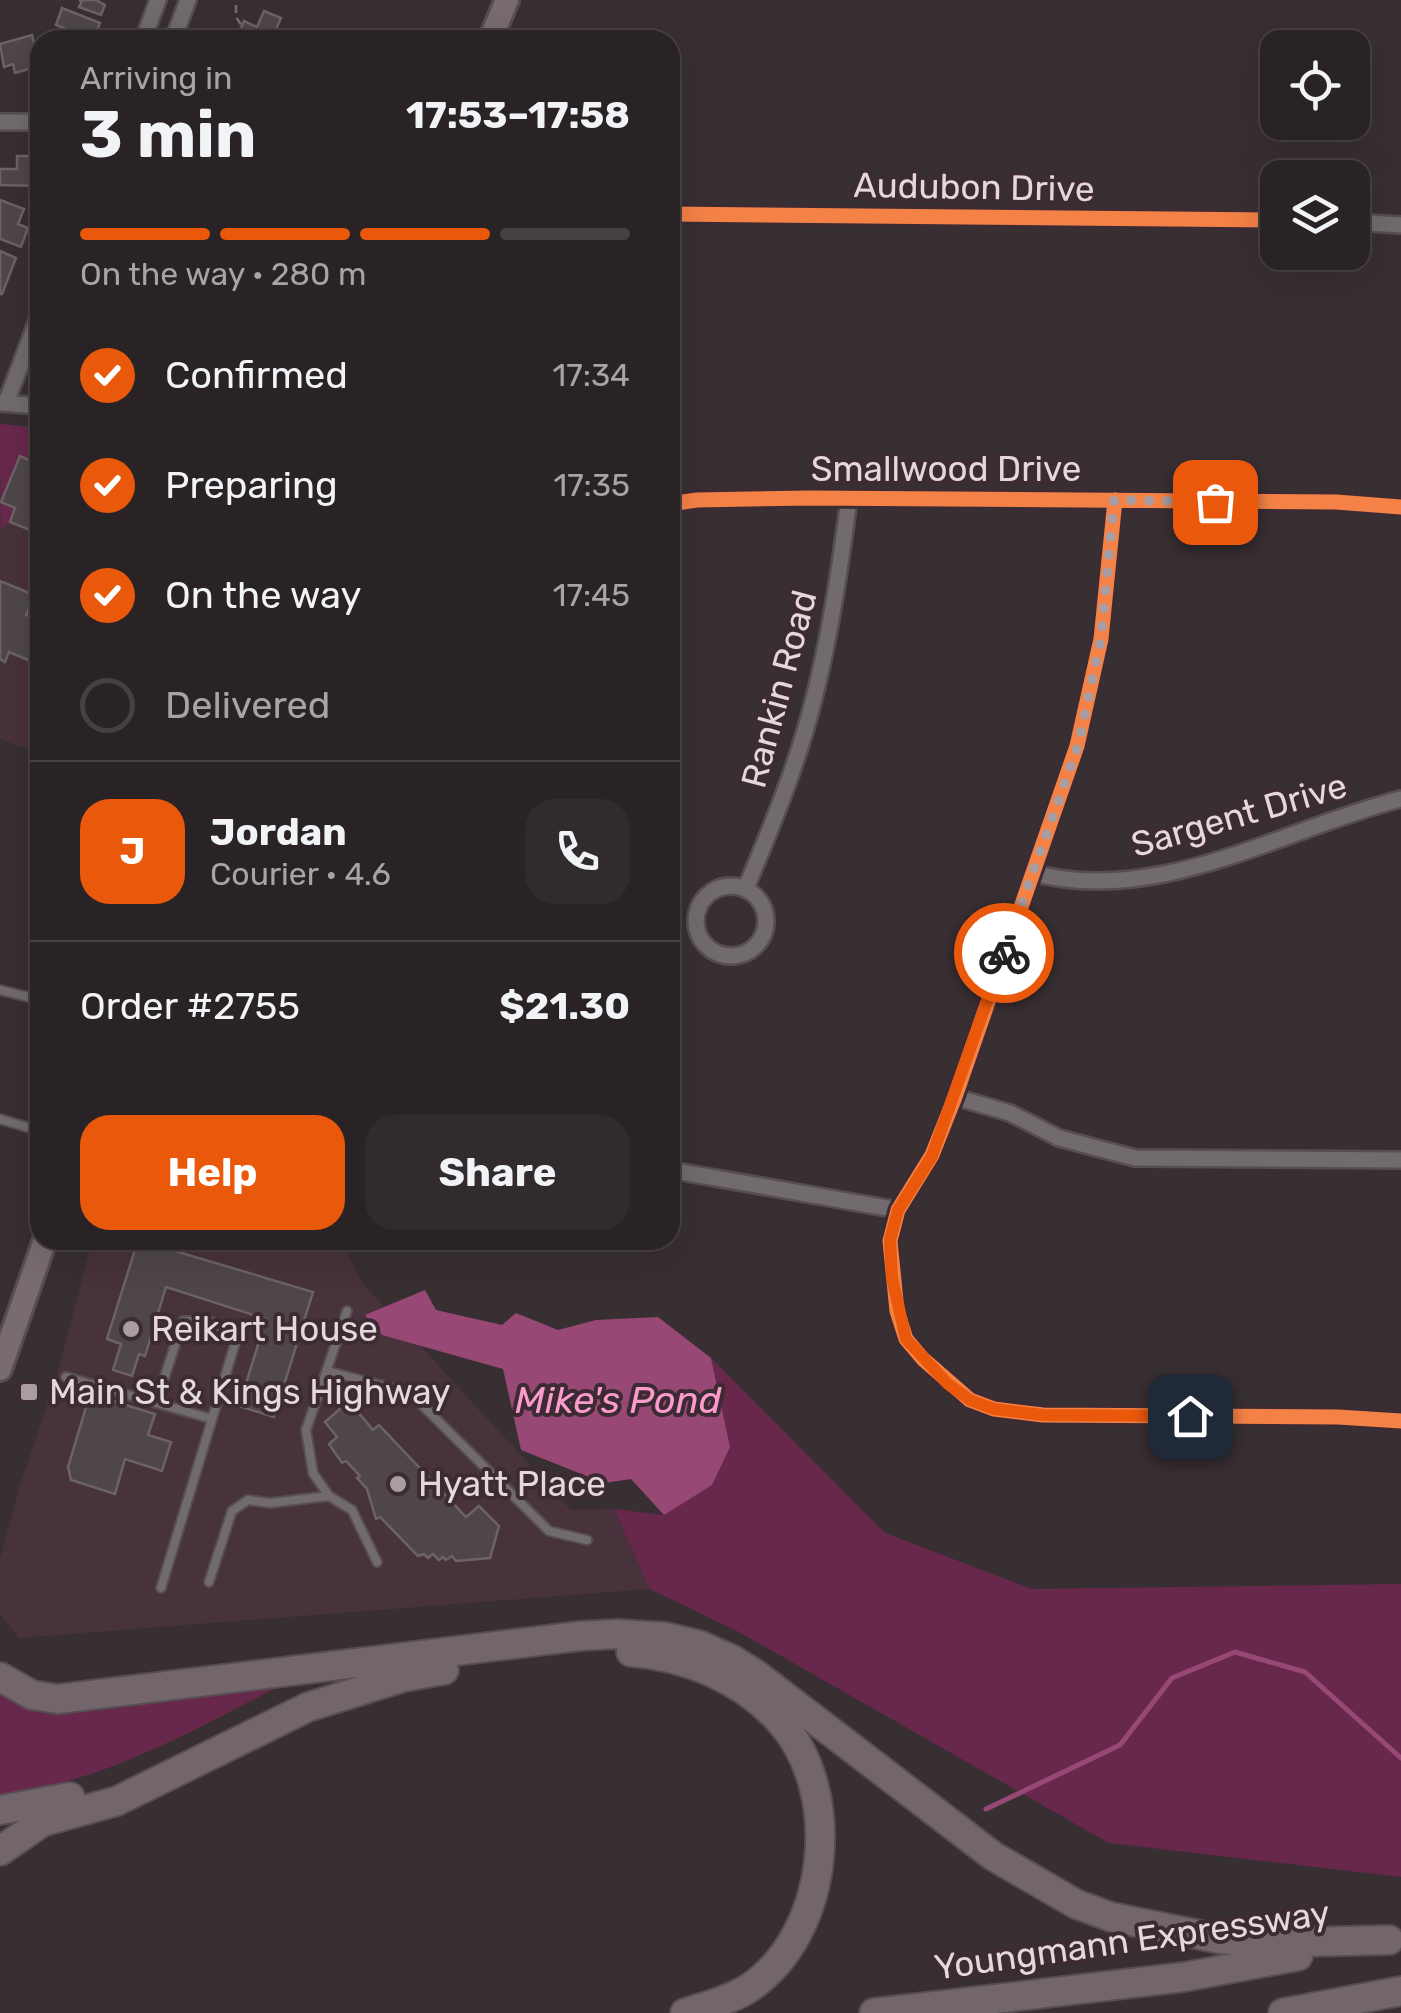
<!DOCTYPE html>
<meta charset="utf-8">
<style>
:root{--surface:#2a2326;--page:#322b2e;--text:#f1f3f6;--muted:#a5a4a7;--line:#464043;--accent:#ea580c}
body{margin:0;font-family:Rubik,sans-serif;background:var(--page);color:var(--text);height:100vh;display:flex;flex-direction:column;font-size:38px;white-space:nowrap}
*{box-sizing:border-box;margin:0}
p{font-size:32px;color:var(--muted)}
.icon{flex:none;width:55px;height:55px;fill:none;stroke:currentColor;stroke-width:2;stroke-linecap:round;stroke-linejoin:round}
.map{position:relative;flex:1;overflow:hidden}
.side{position:absolute;left:30px;top:30px;width:650px;height:1220px;display:flex;flex-direction:column;background:var(--surface);border-radius:30px;box-shadow:0 10px 40px #0002,0 0 0 2px var(--line)}
.side>*{flex:none}
.fabs{position:absolute;left:1260px;top:30px;display:grid;gap:20px}
.fabs a{display:grid;place-items:center;width:110px;height:110px;border-radius:20px;background:var(--surface);box-shadow:0 10px 40px #0002,0 0 0 2px var(--line);font-size:50px}
.pin{position:absolute;display:grid;place-items:center;width:85px;height:85px;color:#fff;margin:-42px;border-radius:20px;box-shadow:0 5px 15px #0006}
.courier{position:absolute;display:grid;place-items:center;width:100px;height:100px;margin:-50px;border:8px solid #ea580c;border-radius:50%;background:#fff;color:#222;box-shadow:0 2px 12px #0007}
.overview em{font-style:normal;font-weight:700}
.overview div{display:flex;flex-direction:column-reverse}
.overview{display:flex;align-items:center;justify-content:space-between;height:170px;padding:0 50px}
h1{font-size:65px;font-weight:700;line-height:75px}
.bar{display:grid;grid-template-columns:repeat(4,1fr);gap:15px 10px;align-content:center;height:120px;padding:0 50px}
.bar i{height:12px;border-radius:8px;background:var(--line)}
.bar .selected{background:var(--accent)}
.bar p{grid-column:span 4}
.line{display:flex;align-items:center;gap:25px;padding:0 50px;border-top:2px solid var(--line)}
.line div{flex:1}
.round{display:grid;place-items:center;flex:none;width:105px;height:105px;border-radius:30px;background:var(--page)}
ol{padding:0 50px;list-style:none}
li{display:flex;align-items:center;gap:30px;height:110px}
li p{margin-inline-start:auto}
li .icon{padding:10px;border-radius:50%;background:var(--accent);color:#fff;stroke-width:4}
li:last-child{color:var(--muted)}
li i{width:55px;height:55px;border:5px solid var(--line);border-radius:50%}
.action{display:flex;gap:20px;margin-top:auto;padding:20px 50px}
.action a{flex:1;height:115px;border-radius:30px;background:var(--accent);color:#fff;font-size:40px;font-weight:700;line-height:115px;text-align:center}
.action a+a{background:var(--page);color:var(--text)}
.map>svg:first-child{display:block}
</style>
<div class="map">
<svg width="1401" height="2013" viewBox="0 0 1401 2013">
<rect width="100%" height="100%" fill="#382f33"/>
<path fill="#48323c" d="M0,424l40,4v326l-40,-15z
M92,1240h250l19,41 210,229 43,-1 36,80 -631,49 -19,-24v-54l19,-72 38,-112z"/>
<path fill="#68284c" d="M0,424l40,4v37l-20,-8 -19,44 14,7 -5,14 -9,6z
M711,1358l174,175 147,56 369,-5v293l-292,-34 -370,-211 -89,-43 -36,-80 50,6 66,-68z
M293,1679c-94,48 -186,103 -293,116v-108z"/>
<path fill="#984874" d="M425,1290l11,20 66,15 14,-12 42,17 38,-10 62,-3 53,41 19,89 -18,38 -48,30 -33,-36 -27,4 -83,-33 -18,-81 -121,-34 -17,-20z"/>
<g fill="none" stroke-linecap="round" stroke-linejoin="round">
<path stroke="#984874" stroke-width="5" d="M986,1809l134,-64 52,-67 63,-26 70,20 96,86"/>
</g>
<path fill="#4e464a" stroke="#6b6366" stroke-width="2.5" d="M79,0h17l9,5 -4,10 -22,-8 3,-6z
M62,8l38,15 -7,17h-33l4,-12 -8,-3z
M264,11l17,7 -8,18 6,4h-43l8,-19 13,6z
M32,35l8,31 -25,7 -2,-9 -9,3 -4,-23z
M17,156h23v30l-40,-1v-16h17z
M0,200l24,9 -6,15 10,4 -7,19 -21,-8z
M0,251l16,7 -14,36h-2z
M20,456l20,9v69l-30,-12 5,-14 -14,-6z
M0,581l34,14 -8,20 14,6v44l-31,-13 -4,10 -5,-3z
M138,1240l175,52 -39,125 -35,-11 27,-87 -100,-32 -21,69 -6,-2 -7,22 -19,-6 8,-26 -14,-5z
M90,1394l65,20 -7,21 23,7 -9,29 -37,-12 -10,35 -44,-14 -3,-13z
M349,1401l24,29 6,-5 87,92 13,-11 20,20 -9,32 -34,3 -4,-5 -6,4 -3,-3 -4,3 -6,-6 -5,4 -4,-4 -6,2 -38,-39 -4,2 -9,-30 -10,-11 3,-2 -14,-15 -4,2 -13,-19 8,-7 -12,-15z"/>
<g fill="none" stroke-linecap="round" stroke-linejoin="round">
<g stroke="#574e52" stroke-width="12">
<path id="service" d="M0,990l40,10
M0,1119l40,12
M327,1371l83,22 139,138 38,9
M66,1377l146,42
M156,1403l27,-82h26l28,16 -76,251
M329,1496l-16,-23 -7,-43 41,-119
M209,1582l23,-71 16,-11 22,3 59,-7 23,14 25,52"/>
</g>
<g stroke="#574e52" stroke-width="20">
<path id="minor" d="M143,40l15,-40
M173,40l15,-40
M0,122h40
M670,214l608,6
M1352,222l49,3
M0,403l40,3
M6,403l34,-90
M1115,500l-14,139 -24,107 -122,351 -23,58 -34,55 -8,31 7,70 9,28 17,20 47,41 24,9 49,6 295,2 63,4
M670,504l27,-4 113,-2 526,4 65,5
M1033,873c126,33 249,-44 368,-74
M696 921a35 35 0 1 1 70 0a35 35 0 1 1-70 0Z
M746,888c25,-60 50,-120 66,-182 18,-68 28,-138 37,-207
M955,1097l55,16 49,25 76,20 266,2
M670,1170l228,40"/>
</g>
<g stroke="#574e52" stroke-width="28">
<path id="primary" d="M490,40l17,-40
M0,1369l45,-129"/>
</g>
<g stroke="#574e52" stroke-width="32">
<path id="motorway" d="M631,1652c55,4 111,27 149,69 64,71 50,213 -31,267 -18,12 -43,18 -64,25
M0,1677l32,18 26,4 522,-63 37,-2 49,3 33,8 34,15 25,16 235,180 83,48 35,13 109,22 44,4 125,-3
M0,1810l70,-13
M0,1851l42,-29 75,-21 191,-94 96,-30 40,-7
M874,2013l310,-36 114,-21
M1283,2013l118,-22"/>
</g>
<path stroke="#746e71" stroke-width="2.5" stroke-dasharray="8 5" stroke-linecap="butt" d="M236,5v12l6,9"/>
<use href="#service" stroke="#716a6e" stroke-width="8"/>
<use href="#minor" stroke="#716a6e" stroke-width="15"/>
<use href="#primary" stroke="#786c72" stroke-width="22"/>
<use href="#motorway" stroke="#72656b" stroke-width="28"/>
<g stroke="#3c2b33" stroke-width="21">
<path id="cycleway" d="M670,214l608,6
M1115,500l-14,139 -24,107 -122,351 -23,58 -34,55 -8,31 7,70 9,28 17,20 47,41 24,9 49,6 295,2 63,4
M670,504l27,-4 113,-2 526,4 65,5"/>
</g>
<use href="#cycleway" stroke="#f48246" stroke-width="15"/>
</g>
<g fill="none" stroke-linecap="round" stroke-linejoin="round">
<path stroke="#a89da2" stroke-width="10" stroke-dasharray="0 18" d="M1004,953l74,-207 23,-107 13,-139 101,2"/>
<path stroke="#ea580c" stroke-width="12" d="M1004,953l-72,203 -34,54 -8,30 2,38 14,61 42,45 22,16 24,9 49,6 147,1"/>
</g>
<g fill="#a89da2" stroke="#3c2b33" stroke-width="4">
<circle cx="131" cy="1329" r="10"/>
<rect x="19" y="1382" width="20" height="20" rx="5"/>
<circle cx="398" cy="1484" r="10"/>
</g>
<g text-anchor="middle" stroke-width="8" stroke-linejoin="round" paint-order="stroke">
<g font-size="35" fill="#e4d8dd" stroke="#3c2b33">
<text transform="translate(974 187) rotate(1)" y="12">Audubon Drive</text>
<text x="946" y="481">Smallwood Drive</text>
<text transform="translate(779 689) rotate(-75)" y="12">Rankin Road</text>
<text transform="translate(1239 815) rotate(-16)" y="12">Sargent Drive</text>
<text transform="translate(1132 1940) rotate(-8)" y="12">Youngmann Expressway</text>
</g>
<g font-size="35" fill="#e4d8dd" stroke="#3c2b33" text-anchor="start">
<text x="151" y="1341">Reikart House</text>
<text x="49" y="1404">Main St &amp; Kings Highway</text>
<text x="418" y="1496">Hyatt Place</text>
</g>
<g font-size="38" font-style="italic" fill="#fa9bcb" stroke="#3c2b33">
<text x="618" y="1413">Mike's Pond</text>
</g>
</g>
</svg>
<div class="fabs">
<a><svg class="icon" aria-label="locate" viewBox="0 0 24 24"><circle cx="12" cy="12" r="6"/><path d="M12 2v4M12 18v4M2 12h4M18 12h4"/></svg></a>
<a><svg class="icon" aria-label="layers" viewBox="0 0 24 24"><path d="M12 4l9 5-9 5-9-5zM3 14l9 5 9-5"/></svg></a>
</div>
<div class="pin" style="left:1215px;top:502px;background:#ea580c"><svg class="icon" aria-label="bag" viewBox="0 0 24 24"><path d="M5 8h14l-1 12H6zM9 8a3 3 0 0 1 6 0"/></svg></div>
<div class="pin" style="left:1190px;top:1416px;background:#1f2937"><svg class="icon" aria-label="home" viewBox="0 0 24 24"><path d="M3 11l9-7 9 7M6 9v11h12V9"/></svg></div>
<div class="courier" style="left:1004px;top:953px"><svg class="icon" aria-label="bike" viewBox="0 0 24 24"><circle cx="6" cy="16" r="4"/><circle cx="18" cy="16" r="4"/><path d="M6 16l4-8h5l3 8M10 8l3 8H6M13 5h3"/></svg></div>
<section class="side">
<div class="overview"><div><h1>3 min</h1><p>Arriving in</p></div><em>17:53–17:58</em></div>
<div class="bar"><i class="selected"></i><i class="selected"></i><i class="selected"></i><i></i><p>On the way · 280 m</p></div>
<ol>
<li><svg class="icon" aria-label="check" viewBox="0 0 24 24"><path d="M5 12l5 5 9-10"/></svg>Confirmed<p>17:34</p></li>
<li><svg class="icon" aria-label="check" viewBox="0 0 24 24"><path d="M5 12l5 5 9-10"/></svg>Preparing<p>17:35</p></li>
<li><svg class="icon" aria-label="check" viewBox="0 0 24 24"><path d="M5 12l5 5 9-10"/></svg>On the way<p>17:45</p></li>
<li><i></i>Delivered</li>
</ol>
<div class="line" style="height:180px"><b class="round" style="background:var(--accent);color:#fff">J</b><div><b>Jordan</b><p>Courier · 4.6</p></div><a class="round"><svg class="icon" aria-label="phone" viewBox="0 0 24 24"><path d="M5 4h4l2 5-3 2q2 4 5 5l2-3 5 2v4C11 20 4 13 5 4z"/></svg></a></div>
<div class="line" style="height:130px"><div>Order #2755</div><b>$21.30</b></div>
<div class="action"><a>Help</a><a>Share</a></div>
</section>
</div>
